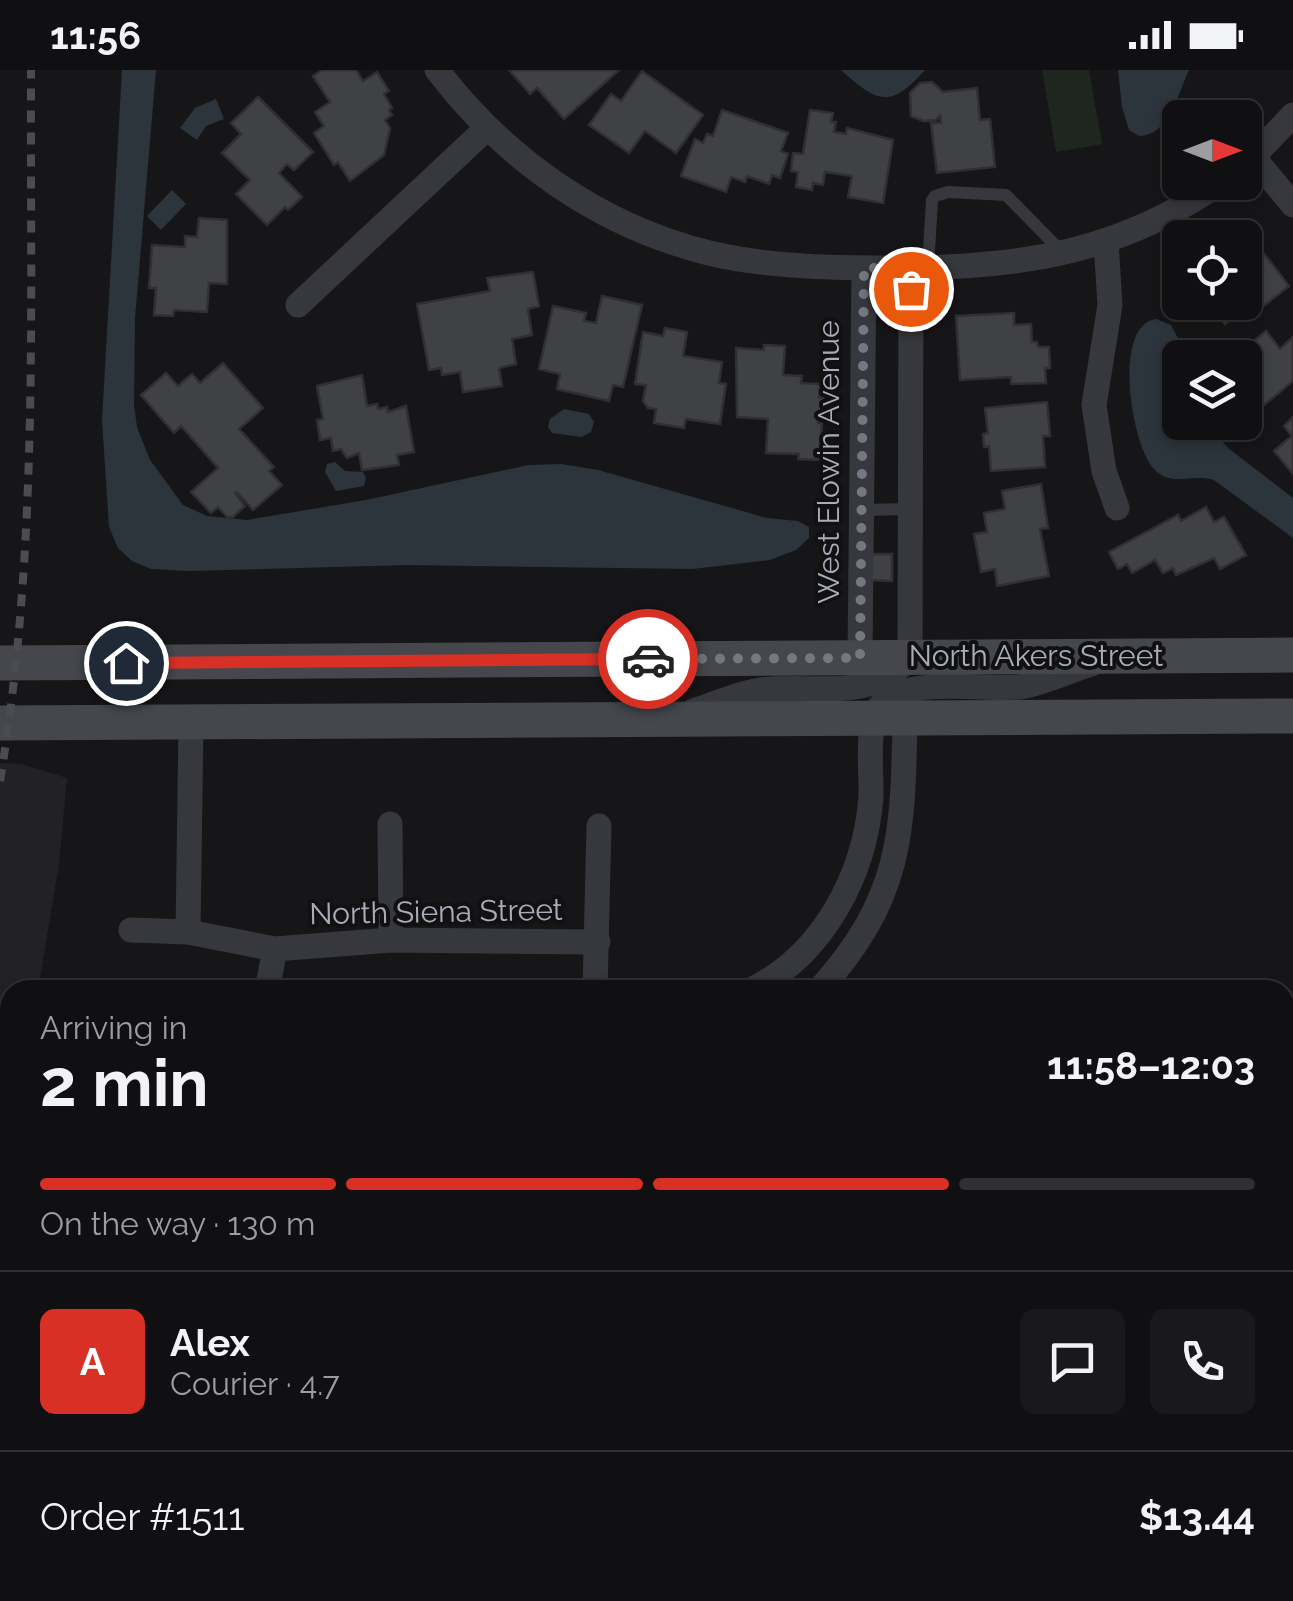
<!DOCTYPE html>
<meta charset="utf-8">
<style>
:root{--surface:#101012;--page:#19191b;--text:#f1f3f6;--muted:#9c9d9f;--line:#303032;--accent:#d93025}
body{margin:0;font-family:Raleway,sans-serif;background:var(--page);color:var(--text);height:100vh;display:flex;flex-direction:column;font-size:38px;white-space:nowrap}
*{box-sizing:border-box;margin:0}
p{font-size:32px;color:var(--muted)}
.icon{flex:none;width:55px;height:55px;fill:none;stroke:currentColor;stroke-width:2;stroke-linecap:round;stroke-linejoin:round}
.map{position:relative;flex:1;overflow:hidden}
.sheet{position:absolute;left:0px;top:910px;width:1295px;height:622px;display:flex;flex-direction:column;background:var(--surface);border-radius:30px 30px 0 0;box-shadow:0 5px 15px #0003,0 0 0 2px var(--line)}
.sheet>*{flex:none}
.needle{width:65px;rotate:90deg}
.buttons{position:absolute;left:1162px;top:30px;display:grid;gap:20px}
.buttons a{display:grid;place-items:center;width:100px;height:100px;border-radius:15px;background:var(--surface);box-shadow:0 5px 15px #0003,0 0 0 2px var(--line);font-size:50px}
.pin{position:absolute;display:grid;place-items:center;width:85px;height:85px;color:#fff;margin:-42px;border:5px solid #fff;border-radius:50%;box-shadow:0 2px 10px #0007}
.courier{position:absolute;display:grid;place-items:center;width:100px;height:100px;margin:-50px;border:8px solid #d93025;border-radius:50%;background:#fff;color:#222;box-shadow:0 2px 12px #0007}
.headline em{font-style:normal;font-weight:700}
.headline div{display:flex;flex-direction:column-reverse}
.headline{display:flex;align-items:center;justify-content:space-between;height:170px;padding:0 40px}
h1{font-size:65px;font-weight:700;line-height:75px}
.bar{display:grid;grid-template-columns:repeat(4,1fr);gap:15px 10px;align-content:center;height:120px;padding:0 40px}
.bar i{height:12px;border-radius:8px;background:var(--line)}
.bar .current{background:var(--accent)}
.bar p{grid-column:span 4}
.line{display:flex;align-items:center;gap:25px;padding:0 40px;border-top:2px solid var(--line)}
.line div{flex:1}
.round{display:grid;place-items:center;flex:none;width:105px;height:105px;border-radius:15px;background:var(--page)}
.status{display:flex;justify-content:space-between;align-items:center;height:70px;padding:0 50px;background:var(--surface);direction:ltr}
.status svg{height:28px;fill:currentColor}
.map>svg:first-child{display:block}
</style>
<div class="status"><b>11:56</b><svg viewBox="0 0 49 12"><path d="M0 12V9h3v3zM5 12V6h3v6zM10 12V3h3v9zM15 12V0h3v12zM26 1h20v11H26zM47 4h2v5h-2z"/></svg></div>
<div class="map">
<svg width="1293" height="1531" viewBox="0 0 1293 1531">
<rect width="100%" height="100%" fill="#161618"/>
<path fill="#222225" d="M0,693l22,1 45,14 -8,86 -21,126h-28v134l-10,47z"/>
<path fill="#1e261f" d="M1042,0h47l13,74 -46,8z"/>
<path fill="#2c353c" d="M122,0h34l-21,248 -1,87 3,22 13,33 33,45 24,11 40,4 119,-20 163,-35 32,-1 37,6 169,48 31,3 11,6v11l-13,12 -26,10 -78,9 -284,-4 -220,6 -37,-2 -19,-8 -14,-13 -9,-21 -7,-107z
M841,0h84c-35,39 -47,33 -84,0z
M1118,0h71c-11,23 -20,66 -50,66l-10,-6 -7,-23z
M216,29l8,20 -18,7 -9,14 -17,-12 15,-20z
M172,120l14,14 -25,26 -14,-14z
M1156,249l15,6 17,32 -8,1v64l26,1 22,25 65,50v40l-79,-58c-20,-7 -43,8 -60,-11 -23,-24 -42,-144 2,-150z
M564,339l25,5 5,8 -3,10 -9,5 -30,-4 -4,-6 2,-8z
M335,392l10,9 18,1 3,6 -2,8 -28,5 -11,-19 2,-8z"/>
<path fill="#404145" stroke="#303034" stroke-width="2.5" d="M322,0h34l7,11 14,-9 12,19 -5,3 8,14 -3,2 3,5 -7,5 5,8 -6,27 -34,26 -12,-19 -4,3 -20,-32 10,-7 -9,-14 15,-10 -17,-26z
M509,0h110l-55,49 -27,-31 -7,6z
M642,1l61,44 -27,38 -31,-22 -16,22 -40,-28 22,-31 10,7z
M932,12l11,10 34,-4 3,32 10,-1 5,48 -58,6 -6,-50h10l-1,-7 -4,4 -13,1 -12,-5 -1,-23 10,-10z
M258,27l55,55 -19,18 -7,-6 -8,9 23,24 -14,13 -3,-3 -18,18 -31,-31 14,-14 -28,-27 19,-19 -10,-11z
M722,40l66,23 -7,18 7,3 -8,24 -8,-3 -3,9 -22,-8 -2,6 -14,-5 -5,15 -45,-16 14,-37 8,4 4,-9 6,2z
M810,40l23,3 -2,9h5l-2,10 12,2 1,-6 46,12 -10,63 -35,-6 4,-21 -27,-4 -2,13 -10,-2 -1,7 -16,-3 2,-15 -7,-1 2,-18 10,1z
M199,148l28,2v64l-18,-1 -2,29 -33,-2 -1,6 -19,-1 2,-27h-7l3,-43 33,2v-11l12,1z
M1259,177l30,39 -28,22 -6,-7 -30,23 -11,-14 -7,5 -9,-13h47v-45z
M533,202l6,34 -11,3 4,26 -20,4 4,25 -17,4 3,18 -39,6 -3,-20 -18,3 -1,-7 -12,2 -12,-66 73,-13 -3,-13z
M602,226l40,9 -19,82 -10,-2 -4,16 -52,-12 3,-15 -21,-5 14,-63 33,7 -2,8 12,2z
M1014,243v12l17,-1 1,18h5l1,5h11l1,21h-5l1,15 -35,1v-7l-51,3 -4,-64z
M665,258l22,4 -4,24 39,6 -3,21 7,1 -6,40 -34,-5 -2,9 -30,-5 2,-14 -8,-1 -5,-7 3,-16 -11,-1 8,-52 20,4z
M1266,261l14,18 13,-12v44l-41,34 -7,-9v-48h-25l17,-15 6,7z
M764,275l21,1 -2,29 19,1 -1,7 19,1 -1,13 5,1 -1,20 -5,-1v6h4l-2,37 -22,-1 1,-5 -33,-1 2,-34 -31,-2 -1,-69 28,2z
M223,293l40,45 -24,21 35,38 -5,4 13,14 -29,25 -16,-18 -2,1 10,13 -12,11h-6l-9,-10 -7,6 -20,-21 27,-24 -37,-42 -7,7 -33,-38 25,-22 12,13 14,-12 8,9z
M362,305l5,31 10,-2 1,5 9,-2 1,5 18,-6 8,46 -17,3 2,10 -37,5 -3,-17 -12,5 -6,-9 -8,2 -2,-13 -11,2 -3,-20 6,-1 -6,-33z
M1047,332l3,34h-7l2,31 -54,4 -2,-25 -5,1 -1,-13 5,-1 -3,-25z
M1293,347v57l-19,-23 18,-15 -8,-10z
M1041,414l7,44 -8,1 9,47 -52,10 -2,-17 -14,3 -7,-38 13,-2 -3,-19 21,-4 -3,-18z
M1206,437l8,15 10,-5 22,38 -26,14 -6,-11 -38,17 -3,-7 -10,5 -8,-13 -23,13 -5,-9 -9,5 -9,-17 69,-37 3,6z
M871,484h21v27l-21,-1z"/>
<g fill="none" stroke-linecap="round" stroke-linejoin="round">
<path stroke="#37383d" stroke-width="12" d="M928,198l4,-68 3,-4 13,-4 58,3 57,58
M862,440l48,-1"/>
<path stroke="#37383d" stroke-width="25" d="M437,0c67,88 162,156 272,183 63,15 131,15 196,15 118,-1 216,-16 316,-86
M1254,88l39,47
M1245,95l48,-50
M1106,172l4,63 -16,100 10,66 13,37
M298,235l188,-176
M860,587l4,-389
M693,641c21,-6 45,-18 68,-21 53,-7 109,14 149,-33l1,-389
M390,754l1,116
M131,860l57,2 87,17 116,-9 207,2
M188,862l3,-208
M267,920l8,-41
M595,920l4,-164
M751,920c72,-35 114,-115 120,-193 1,-24 -7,-79 13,-95 30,-25 97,-12 135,-15 23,-3 49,-16 72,-23
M819,920c83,-92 84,-155 86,-272
M1285,988h8
M0,1451l10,2
M356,1531l2,-9
M603,1531v-9
M801,1531v-9"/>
<path stroke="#45474d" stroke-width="35" d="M0,593l1293,-8
M0,653l1293,-7"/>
<path stroke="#4a4c52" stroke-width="8" stroke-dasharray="12 10" stroke-linecap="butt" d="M0,711c39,-234 30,-475 31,-711"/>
</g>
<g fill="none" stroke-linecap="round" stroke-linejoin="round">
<path stroke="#757880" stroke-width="10" stroke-dasharray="0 18" d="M648,589l212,-1 4,-390h47v21"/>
<path stroke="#d93025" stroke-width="12" d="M126,593l522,-4"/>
</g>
<g text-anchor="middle" stroke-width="8" stroke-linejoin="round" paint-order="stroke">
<g font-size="30" fill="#a8adb8" stroke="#111113">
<text transform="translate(829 392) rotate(-90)" y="10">West Elowin Avenue</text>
<text x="1036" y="596">North Akers Street</text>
<text transform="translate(436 842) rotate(-1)" y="10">North Siena Street</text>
</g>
</g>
</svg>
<div class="buttons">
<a><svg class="needle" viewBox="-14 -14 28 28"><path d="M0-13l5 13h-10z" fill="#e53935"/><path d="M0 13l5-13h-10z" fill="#9c9d9f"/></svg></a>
<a><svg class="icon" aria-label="locate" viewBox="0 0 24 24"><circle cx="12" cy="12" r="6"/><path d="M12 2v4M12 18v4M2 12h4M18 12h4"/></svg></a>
<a><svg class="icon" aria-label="layers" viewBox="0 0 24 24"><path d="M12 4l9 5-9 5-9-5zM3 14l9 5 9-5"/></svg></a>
</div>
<div class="pin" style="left:911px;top:219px;background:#ea580c"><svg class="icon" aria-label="bag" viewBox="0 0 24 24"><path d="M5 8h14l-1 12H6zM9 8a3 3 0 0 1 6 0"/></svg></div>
<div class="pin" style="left:126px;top:593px;background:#1f2937"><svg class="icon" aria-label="home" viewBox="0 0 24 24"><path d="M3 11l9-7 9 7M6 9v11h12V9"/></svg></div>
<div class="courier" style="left:648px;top:589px"><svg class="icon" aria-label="car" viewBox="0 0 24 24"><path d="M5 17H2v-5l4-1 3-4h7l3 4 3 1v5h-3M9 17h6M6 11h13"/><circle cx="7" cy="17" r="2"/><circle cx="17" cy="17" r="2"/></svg></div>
<section class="sheet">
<div class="headline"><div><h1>2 min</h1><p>Arriving in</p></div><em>11:58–12:03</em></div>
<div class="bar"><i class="current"></i><i class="current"></i><i class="current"></i><i></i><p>On the way · 130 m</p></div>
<div class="line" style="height:180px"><b class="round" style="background:var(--accent);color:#fff">A</b><div><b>Alex</b><p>Courier · 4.7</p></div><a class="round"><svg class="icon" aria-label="chat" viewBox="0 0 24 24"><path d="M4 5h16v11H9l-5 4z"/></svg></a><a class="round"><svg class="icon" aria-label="phone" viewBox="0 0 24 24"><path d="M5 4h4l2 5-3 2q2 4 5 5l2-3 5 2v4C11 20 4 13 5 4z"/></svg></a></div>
<div class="line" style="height:130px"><div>Order #1511</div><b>$13.44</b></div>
</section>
</div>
